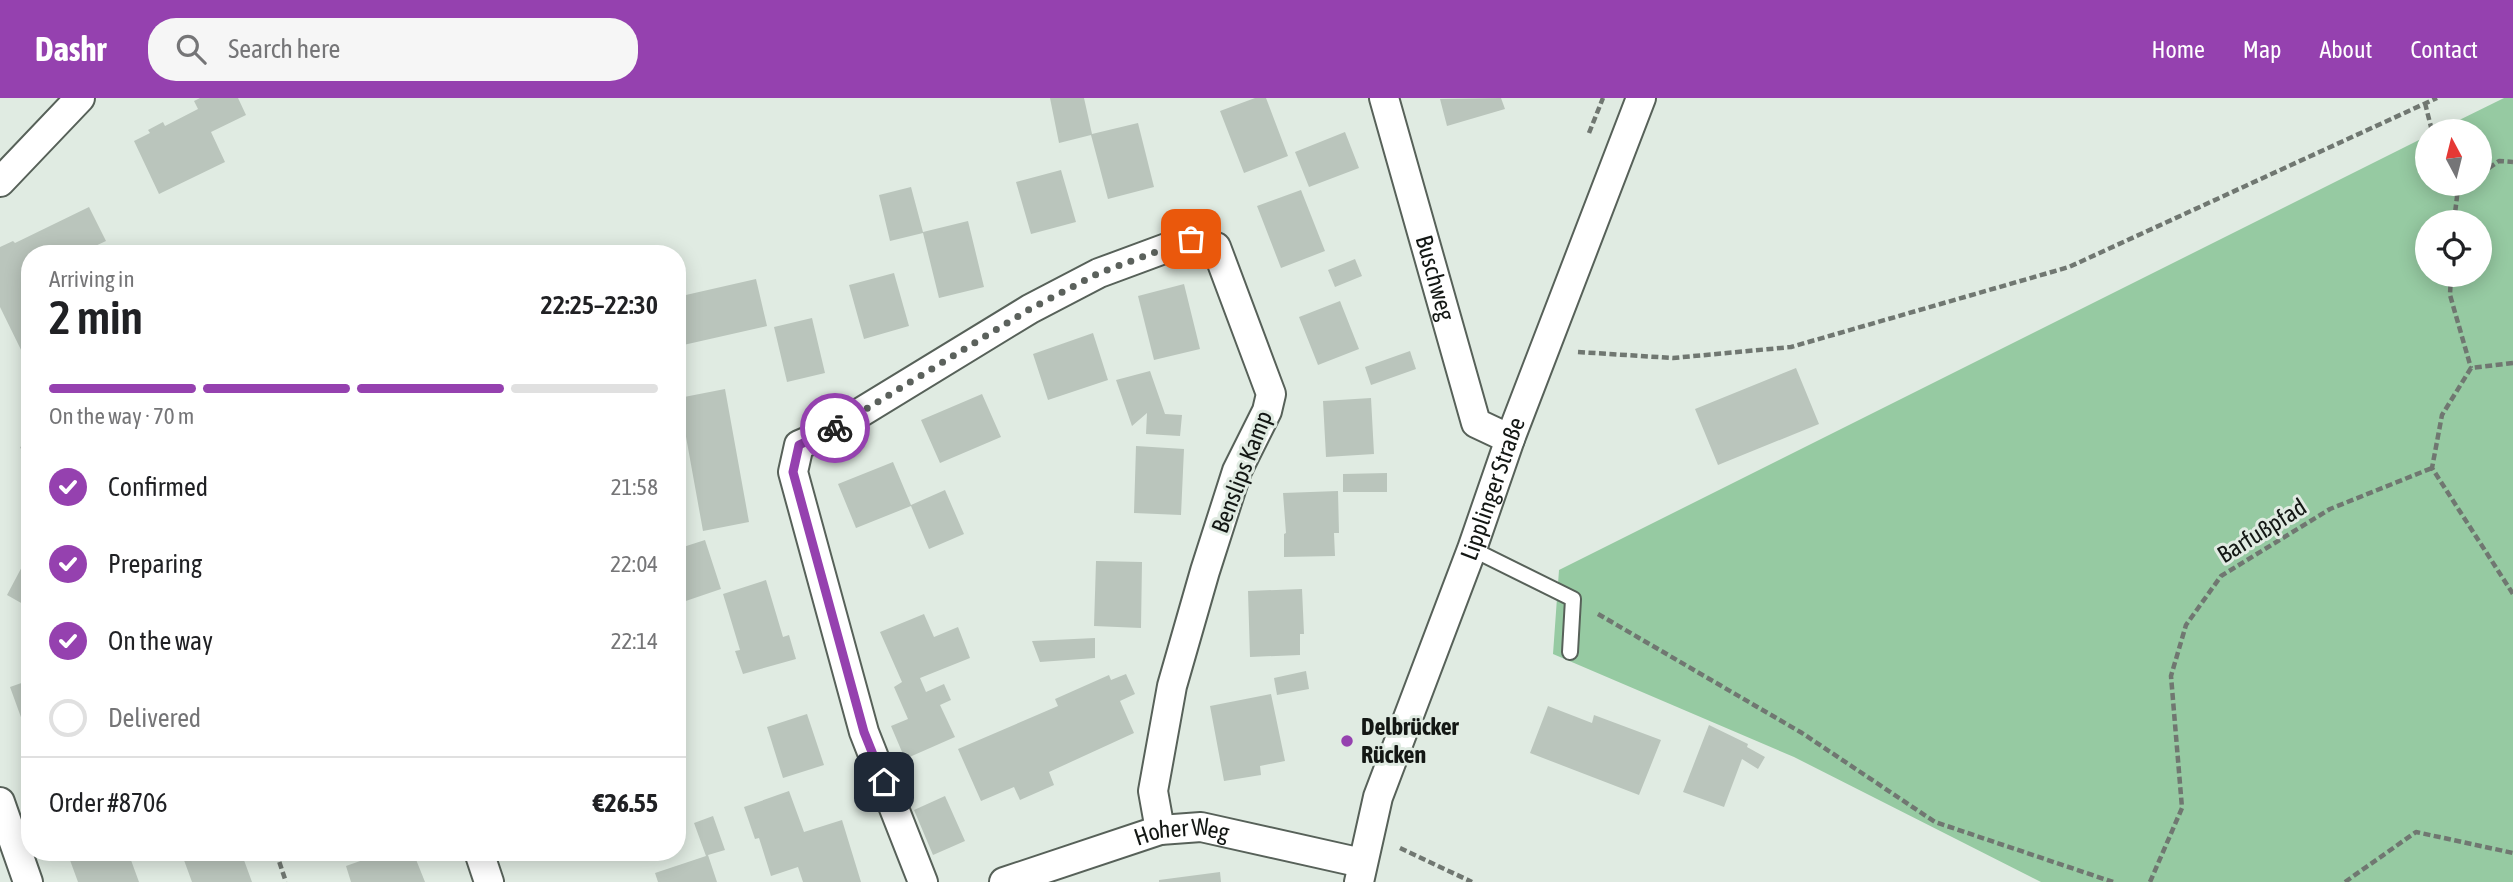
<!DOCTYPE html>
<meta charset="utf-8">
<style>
:root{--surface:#fff;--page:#f6f6f6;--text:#202124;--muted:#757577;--line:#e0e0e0;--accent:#9541af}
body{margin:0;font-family:"Asap Condensed",sans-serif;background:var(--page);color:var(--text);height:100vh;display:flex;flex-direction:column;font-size:26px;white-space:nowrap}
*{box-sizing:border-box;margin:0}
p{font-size:23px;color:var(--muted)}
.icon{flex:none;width:38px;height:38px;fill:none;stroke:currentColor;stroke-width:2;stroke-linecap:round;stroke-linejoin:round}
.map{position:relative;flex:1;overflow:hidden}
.side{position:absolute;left:21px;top:147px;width:665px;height:616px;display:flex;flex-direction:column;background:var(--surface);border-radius:28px;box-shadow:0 4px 18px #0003}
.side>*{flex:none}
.needle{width:46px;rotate:353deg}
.buttons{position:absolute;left:2415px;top:21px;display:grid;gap:14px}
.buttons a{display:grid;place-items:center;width:77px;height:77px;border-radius:50%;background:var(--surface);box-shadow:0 4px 18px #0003;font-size:35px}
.pin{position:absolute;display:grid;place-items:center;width:60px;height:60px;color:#fff;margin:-30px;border-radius:14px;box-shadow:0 4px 10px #0006}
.courier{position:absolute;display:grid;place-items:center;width:70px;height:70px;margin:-35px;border:5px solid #9541af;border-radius:50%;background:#fff;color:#222;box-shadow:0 2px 9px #0007}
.summary em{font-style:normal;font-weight:600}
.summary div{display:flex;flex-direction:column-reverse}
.summary{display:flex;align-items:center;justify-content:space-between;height:119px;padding:0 28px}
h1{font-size:46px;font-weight:600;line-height:52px}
.bar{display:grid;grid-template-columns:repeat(4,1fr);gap:10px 7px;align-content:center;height:84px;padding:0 28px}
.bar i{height:9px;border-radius:5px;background:var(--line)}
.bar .active{background:var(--accent)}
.bar p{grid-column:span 4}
.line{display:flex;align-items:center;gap:18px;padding:0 28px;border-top:2px solid var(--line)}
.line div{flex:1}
ol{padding:0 28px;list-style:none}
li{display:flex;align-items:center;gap:21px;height:77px}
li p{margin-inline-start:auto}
li .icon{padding:7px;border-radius:50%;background:var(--accent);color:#fff;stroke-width:4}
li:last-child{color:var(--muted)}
li i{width:38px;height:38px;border:4px solid var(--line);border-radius:50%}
header{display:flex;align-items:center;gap:42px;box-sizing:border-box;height:98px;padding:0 35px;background:var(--accent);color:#fff}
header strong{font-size:33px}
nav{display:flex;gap:38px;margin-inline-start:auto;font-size:24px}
.search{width:490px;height:63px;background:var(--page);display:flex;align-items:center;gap:18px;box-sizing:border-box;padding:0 24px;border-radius:28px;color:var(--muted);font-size:26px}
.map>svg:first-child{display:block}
</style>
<header>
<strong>Dashr</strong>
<div class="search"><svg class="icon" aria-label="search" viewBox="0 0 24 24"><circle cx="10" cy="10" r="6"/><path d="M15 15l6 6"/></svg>Search here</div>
<nav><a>Home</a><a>Map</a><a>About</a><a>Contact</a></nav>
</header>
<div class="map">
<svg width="2513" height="784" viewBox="0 0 2513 784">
<rect width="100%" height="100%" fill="#e0ebe2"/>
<path fill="#96caa2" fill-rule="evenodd" d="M2504,0h9v784h-472l-247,-125 -241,-103 6,-84 868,-434v48h53v-53h-43zM2427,124h53v53h-53z"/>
<path fill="#bac5bc" d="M200,0h38l8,17 -35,17 14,30 -66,32 -25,-53 16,-8 -2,-3 15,-8 2,4 33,-17 -4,-8z
M1050,0h34l8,36 46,-11 16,64 -46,12 -17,-64 -32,8z
M1255,0h11l22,58 -44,17 -24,-62z
M1501,0l4,11 -58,17 -7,-27z
M1345,34l14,36 -50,19 -14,-35z
M1061,72l15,52 -45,12 -15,-52z
M911,89l12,45 45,-11 16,66 -45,11 -16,-65 -33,8 -11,-46z
M1301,92l24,61 -44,17 -24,-62z
M89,109l17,34 -15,7 3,6h-64v102l-5,2 -25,-51v-60l13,-6 2,2z
M1355,161l7,17 -27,11 -7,-17z
M894,175l15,53 -45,13 -15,-54z
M756,181l11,47 -88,20 -2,-49z
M1184,186l16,65 -46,11 -16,-64z
M1340,203l19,48 -41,16 -19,-48z
M812,220l13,55 -38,9 -13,-55z
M1093,235l15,47 -60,20 -15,-46z
M1410,253l6,18 -45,16 -6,-18z
M1796,270l23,56 -101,41 -23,-56z
M1150,273l15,43 17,1 -2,21 -34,-2 1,-21 -15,13 -16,-46z
M725,291l24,133 -46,9 -24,-133z
M982,296l19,43 -61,26 -19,-43z
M1371,300l3,56 -48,3 -3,-56z
M30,344v26l-10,-21z
M1136,348l48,3 -3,66 -47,-2z
M893,364l18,43 34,-15 19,44 -35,15 -18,-43 -55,22 -18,-44z
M1387,375v19h-44v-18z
M1338,393l1,42h-5l1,23 -51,1v-23l2,-1 -3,-40z
M705,442l16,49 -44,15v-36l5,-2 -5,-17z
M25,463l5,2v45l-23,-13z
M1096,463l46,1 -1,66 -47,-2z
M766,482l17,57 6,-2 7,24 -53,15 -8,-23 5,-1 -17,-56z
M1302,491l2,45h-4v21l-50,2 -2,-66z
M924,516l10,23 24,-10 12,31 -50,20 6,14 18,-8 7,16 -11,5 15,32 -50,22 -14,-33 17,-7 -14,-32 8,-5 -22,-50z
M1095,540v20l-55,4 -8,-21z
M1306,573l3,18 -32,6 -3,-17z
M1126,576l9,20 -15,7 14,32 -85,39 5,13 -34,15 -6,-13 -33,14 -23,-52 100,-43 -3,-7 54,-24 2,5z
M30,582v50l-4,1 -16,-44z
M1271,596l14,67 -25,5 1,9 -37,6 -14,-75z
M1548,608l44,17 2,-8 67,25 -22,55 -109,-42z
M807,616l17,51 -41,13 -16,-51z
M1709,627l39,19 -1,3 18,10 -7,12 -16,-10 -18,48 -41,-15z
M789,693l15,41 38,-12 19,62h-58l-5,-15 -27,9 -12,-38 -4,1 -11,-32z
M945,698l20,45 -32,14 -19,-45z
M713,718l12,34 -17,5 9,27h-59l-3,-9 51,-17 -12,-33z
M67,754h61l11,30h-61z
M181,754h60l11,30h-60z
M376,754h37l12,30h-74l-5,-16 31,-11z
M1220,774l1,10h-62v-2z"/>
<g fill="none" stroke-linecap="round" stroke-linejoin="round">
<g stroke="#576159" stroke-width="18">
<path id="lane" d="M1472,451l101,50 -3,53"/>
</g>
<g stroke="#576159" stroke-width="32">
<g id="street">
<path id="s1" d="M1384,0l92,325 34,16"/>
<path d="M0,84l80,-84"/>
<path d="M0,704l28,80"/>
<path d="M479,754l10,30"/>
<path d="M923,784l-59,-150 -71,-260 6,-27 28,-12 203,-124 69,-36 92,-34 25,8 55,147 -4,17 -30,60 -32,100 -33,115 -19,105 7,39"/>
<path id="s2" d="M1004,784l156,-52 41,-3 161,36"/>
<path id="s3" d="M1359,784l19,-85 94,-248 38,-110 131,-341"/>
</g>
</g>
<path stroke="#707771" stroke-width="4.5" stroke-dasharray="7 3.5" stroke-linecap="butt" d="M2425,5l7,28
M1589,35l14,-35
M2480,76l19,-13 14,1
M2458,90l7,-4
M2454,124l4,-34 -2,-4
M2451,177l-1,20 21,73
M1578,254l95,6 118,-11 278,-80 368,-169
M2513,265l-42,5 -29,47 -10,53 81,126
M1598,516l204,119 133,89 178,60
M1400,750l72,34
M276,754l10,30
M2150,784l32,-74 -11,-132 15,-51 35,-49 109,-67 102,-41
M2345,784l71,-50 97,21"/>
<use href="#lane" stroke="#fff" stroke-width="14"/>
<use href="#street" stroke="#fff" stroke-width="28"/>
</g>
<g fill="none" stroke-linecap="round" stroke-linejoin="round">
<path stroke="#5b615c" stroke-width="7" stroke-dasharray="0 12.6" d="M835,330l195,-119 69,-36 92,-34"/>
<path stroke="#9541af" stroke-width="9" d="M835,330l-36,17 -6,27 71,260 20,50"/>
</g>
<circle fill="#9541af" stroke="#e0ebe2" stroke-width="2.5" cx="1347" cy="643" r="7"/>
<g text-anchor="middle" stroke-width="6" stroke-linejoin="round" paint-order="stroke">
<g font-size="24" fill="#131714" stroke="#e0ebe2">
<text dy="8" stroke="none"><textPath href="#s1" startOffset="187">Buschweg</textPath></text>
<text transform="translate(1242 374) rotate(-69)" y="8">Benslips Kamp</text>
<text dy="8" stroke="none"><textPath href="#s3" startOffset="416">Lipplinger Straße</textPath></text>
<text transform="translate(2262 433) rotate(-32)" y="8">Barfußpfad</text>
<text dy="8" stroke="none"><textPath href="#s2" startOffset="186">Hoher Weg</textPath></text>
</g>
<g font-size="24" font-weight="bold" fill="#131714" stroke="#e0ebe2" text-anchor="start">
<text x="1361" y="637">Delbrücker<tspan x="1361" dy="28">Rücken</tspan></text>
</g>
</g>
</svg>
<div class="buttons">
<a><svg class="needle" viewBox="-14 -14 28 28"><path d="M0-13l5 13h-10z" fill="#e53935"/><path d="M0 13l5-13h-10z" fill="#757577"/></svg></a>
<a><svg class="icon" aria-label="locate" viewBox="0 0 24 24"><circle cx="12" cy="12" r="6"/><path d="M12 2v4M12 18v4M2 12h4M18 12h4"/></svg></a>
</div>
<div class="pin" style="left:1191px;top:141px;background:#ea580c"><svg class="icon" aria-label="bag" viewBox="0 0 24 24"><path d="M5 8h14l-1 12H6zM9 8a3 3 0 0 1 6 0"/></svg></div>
<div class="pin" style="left:884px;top:684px;background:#1f2937"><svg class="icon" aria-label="home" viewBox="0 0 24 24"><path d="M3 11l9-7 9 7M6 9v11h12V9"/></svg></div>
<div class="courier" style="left:835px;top:330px"><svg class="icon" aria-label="bike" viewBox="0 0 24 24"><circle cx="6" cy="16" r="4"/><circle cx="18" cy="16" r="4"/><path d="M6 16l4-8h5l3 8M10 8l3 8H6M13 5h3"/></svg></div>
<section class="side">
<div class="summary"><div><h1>2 min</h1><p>Arriving in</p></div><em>22:25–22:30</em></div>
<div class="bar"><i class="active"></i><i class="active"></i><i class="active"></i><i></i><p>On the way · 70 m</p></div>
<ol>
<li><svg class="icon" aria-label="check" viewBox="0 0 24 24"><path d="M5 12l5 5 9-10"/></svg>Confirmed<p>21:58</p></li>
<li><svg class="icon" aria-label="check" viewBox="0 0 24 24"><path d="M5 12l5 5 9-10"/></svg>Preparing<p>22:04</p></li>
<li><svg class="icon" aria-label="check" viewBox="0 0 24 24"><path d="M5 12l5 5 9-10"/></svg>On the way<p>22:14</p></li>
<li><i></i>Delivered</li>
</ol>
<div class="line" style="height:91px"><div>Order #8706</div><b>€26.55</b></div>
</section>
</div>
